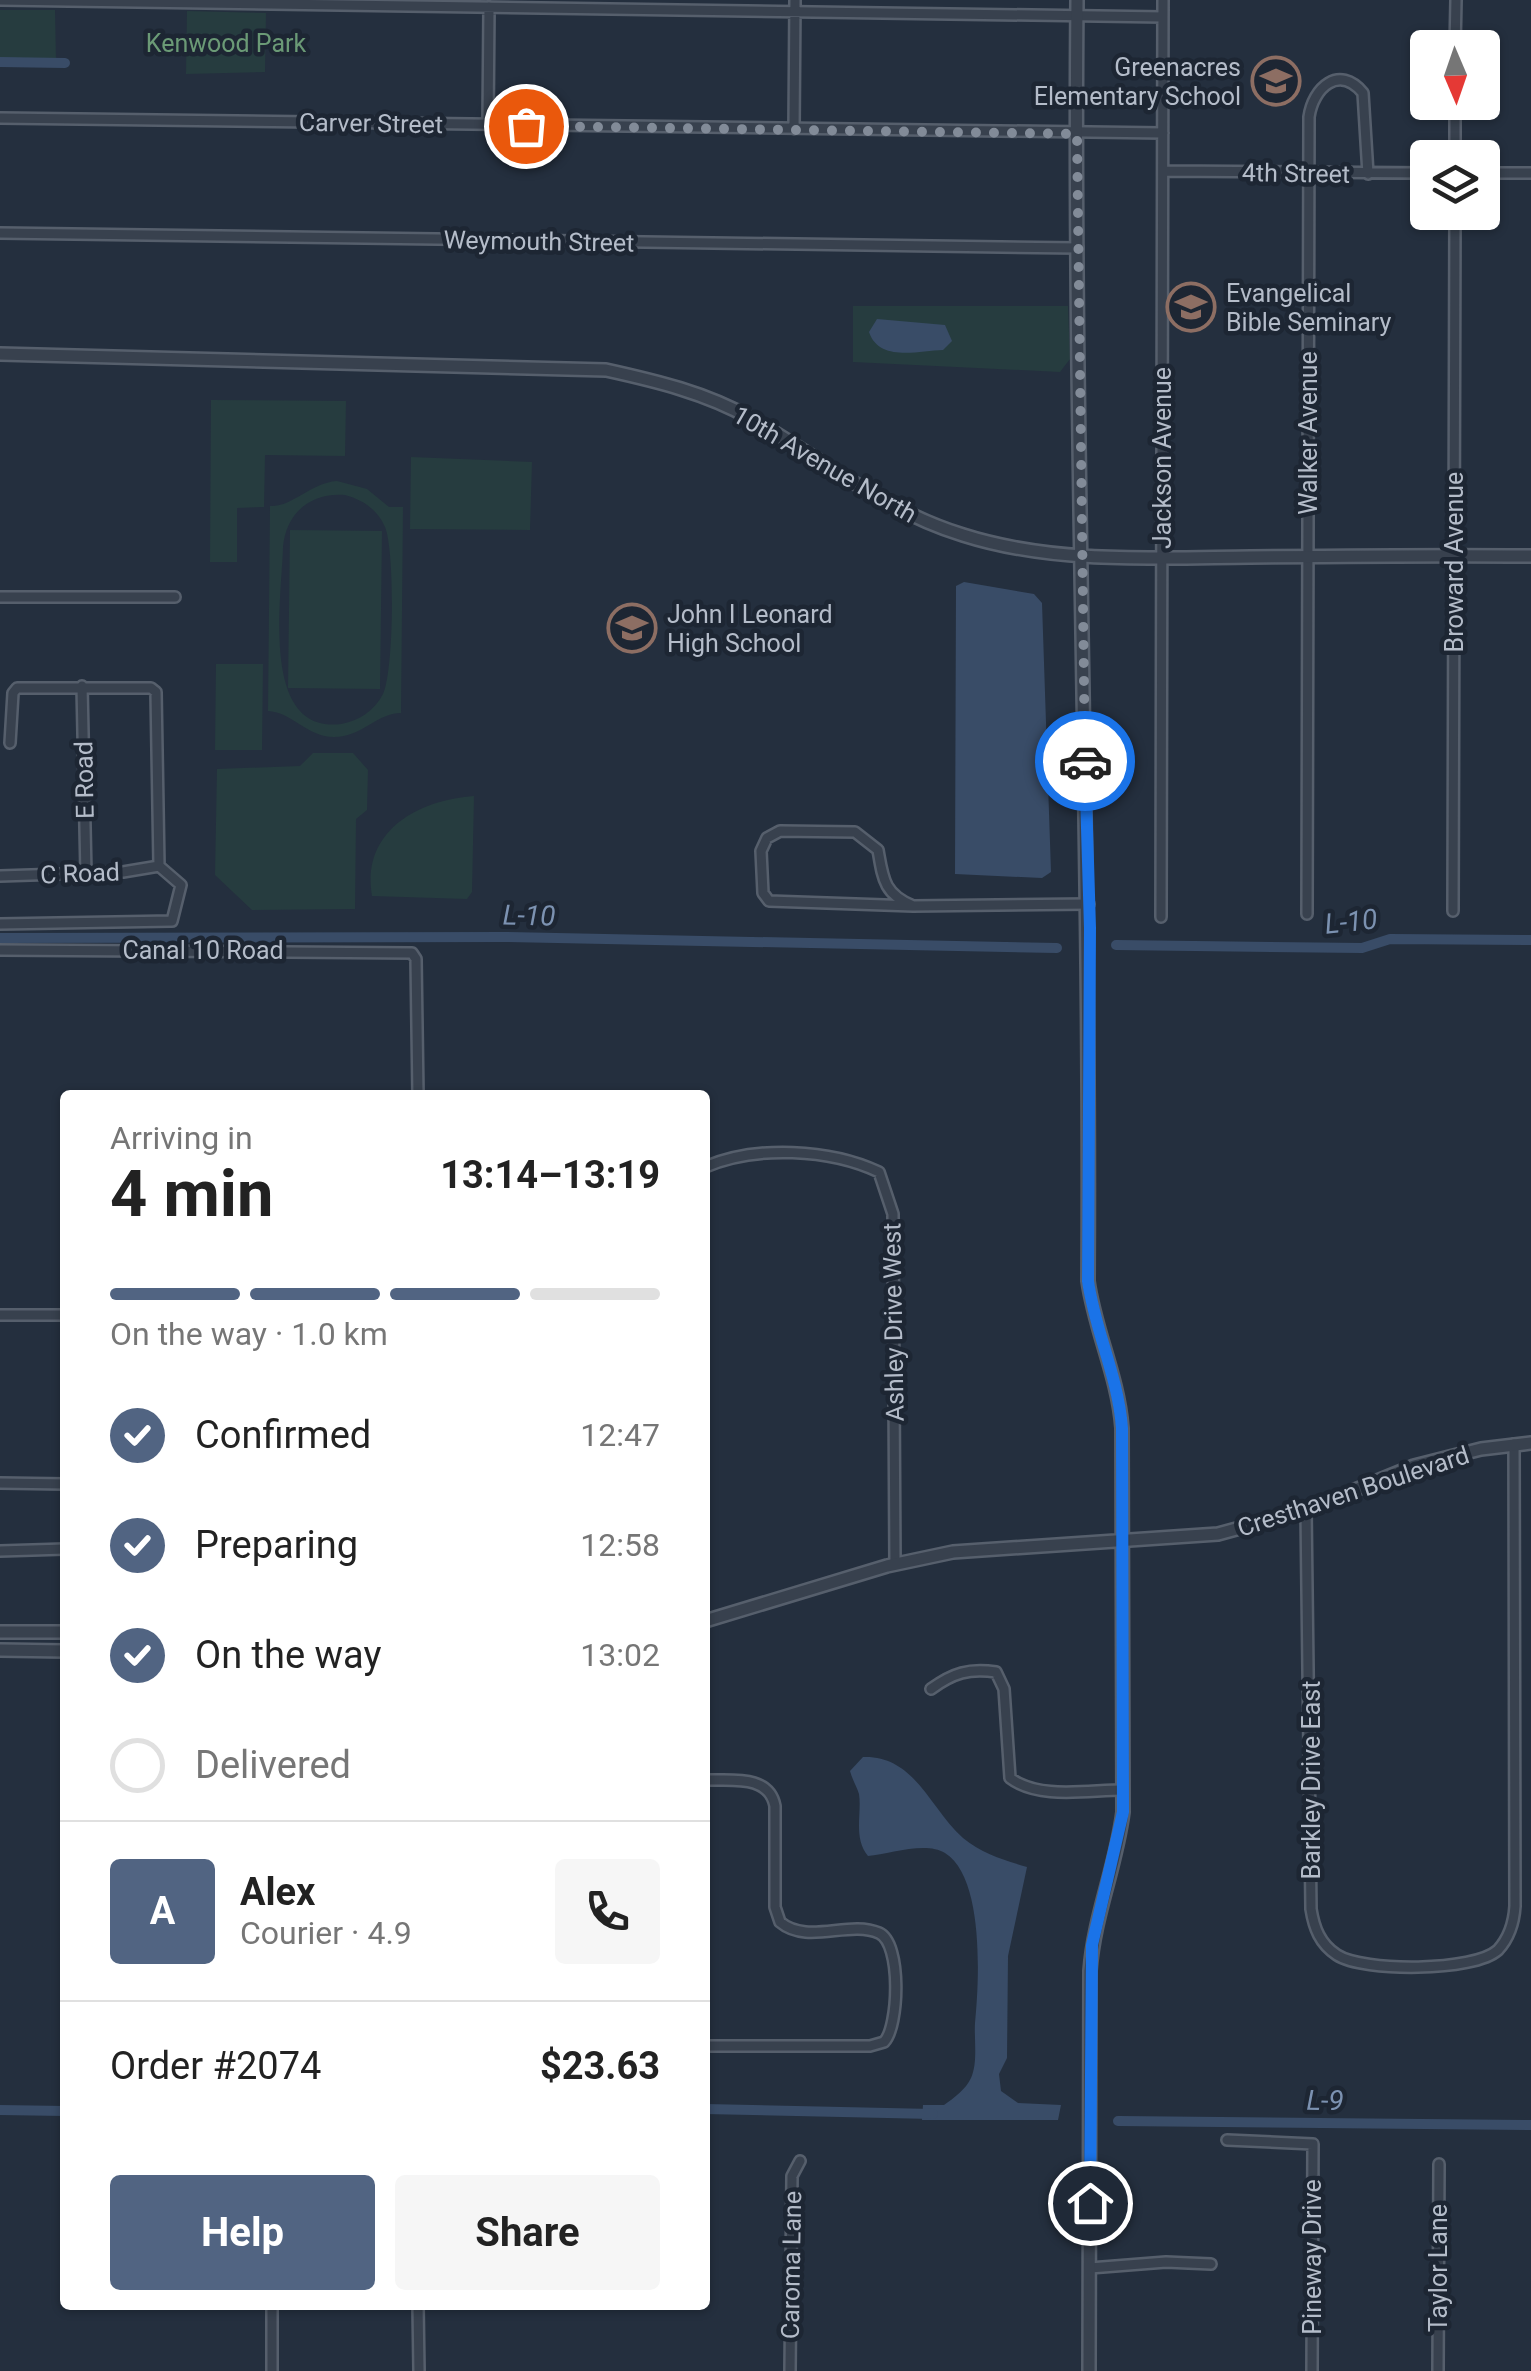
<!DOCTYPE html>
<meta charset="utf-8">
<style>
:root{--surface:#fff;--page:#f6f6f6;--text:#222;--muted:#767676;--line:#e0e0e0;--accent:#516482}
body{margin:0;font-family:Roboto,sans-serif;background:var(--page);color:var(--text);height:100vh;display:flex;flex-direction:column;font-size:38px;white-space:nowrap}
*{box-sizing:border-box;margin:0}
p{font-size:32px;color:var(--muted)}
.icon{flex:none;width:55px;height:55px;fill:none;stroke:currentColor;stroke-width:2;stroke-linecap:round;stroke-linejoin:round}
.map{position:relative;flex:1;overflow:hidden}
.side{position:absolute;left:60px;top:1090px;width:650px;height:1220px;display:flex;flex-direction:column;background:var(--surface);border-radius:10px;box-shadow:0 2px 8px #0004}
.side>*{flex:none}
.needle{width:65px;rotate:178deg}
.controls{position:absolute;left:1410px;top:30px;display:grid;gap:20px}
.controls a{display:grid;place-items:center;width:90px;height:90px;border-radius:10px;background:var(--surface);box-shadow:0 2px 8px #0004;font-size:50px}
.pin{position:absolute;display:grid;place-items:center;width:85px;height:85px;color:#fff;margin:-42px;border:5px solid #fff;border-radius:50%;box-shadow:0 2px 10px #0007}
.courier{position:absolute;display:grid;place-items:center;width:100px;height:100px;margin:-50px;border:8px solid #1a73e8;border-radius:50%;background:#fff;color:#222;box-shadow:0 2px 12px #0007}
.summary em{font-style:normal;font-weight:700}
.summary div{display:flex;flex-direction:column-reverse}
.summary{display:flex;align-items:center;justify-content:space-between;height:170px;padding:0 50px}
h1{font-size:65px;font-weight:700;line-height:75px}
.bar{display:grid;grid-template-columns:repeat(4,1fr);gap:15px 10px;align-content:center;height:120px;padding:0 50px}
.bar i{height:12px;border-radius:8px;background:var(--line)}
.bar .current{background:var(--accent)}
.bar p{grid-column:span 4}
.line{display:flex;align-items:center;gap:25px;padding:0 50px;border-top:2px solid var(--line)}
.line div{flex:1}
.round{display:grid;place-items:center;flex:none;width:105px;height:105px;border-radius:10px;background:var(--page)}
ol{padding:0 50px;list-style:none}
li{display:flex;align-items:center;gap:30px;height:110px}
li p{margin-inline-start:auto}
li .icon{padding:10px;border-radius:50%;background:var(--accent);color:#fff;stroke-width:4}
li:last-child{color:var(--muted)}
li i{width:55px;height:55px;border:5px solid var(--line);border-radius:50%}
.action{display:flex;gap:20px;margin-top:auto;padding:20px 50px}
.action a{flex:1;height:115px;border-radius:10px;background:var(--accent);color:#fff;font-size:40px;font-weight:700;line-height:115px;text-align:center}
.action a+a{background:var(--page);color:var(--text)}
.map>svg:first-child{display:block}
</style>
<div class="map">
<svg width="1531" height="2371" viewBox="0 0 1531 2371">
<rect width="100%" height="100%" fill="#242f3e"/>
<path fill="#263c3f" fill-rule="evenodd" d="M0,10h55l1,51h-56z
M187,11l79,2 -1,59 -79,2z
M853,306h215l2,53 -10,13 -207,-10z
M211,400l135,1 -1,55 -80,-1 -1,52 -27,1v54h-27z
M411,457l121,5 -2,68 -120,-1z
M337,481l30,8 22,18h14l-2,206c-24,0 -39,24 -67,24 -27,0 -42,-25 -66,-26l2,-205c23,1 40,-23 67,-25zM345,495c18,5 32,14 40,32 10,24 9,144 -2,167 -8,16 -24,27 -42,30 -82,10 -59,-128 -58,-177 3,-34 28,-55 62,-52z
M290,530l92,1 -2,158 -92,-1z
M216,664h47l-1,86h-47z
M313,753h40l15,17 -1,40 -11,9 -1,90 -103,1 -37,-35 2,-106 83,-3z
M474,796l-2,96 -5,7 -95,-3c-11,-65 46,-96 102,-100z"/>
<path fill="#394c67" d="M877,319l68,6 7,16 -9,9c-26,1 -64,12 -74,-18z
M964,582l70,12 8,9 9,269 -9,6 -87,-4 1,-288z
M863,1757c52,-2 67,52 100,81 19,16 41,22 64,29l-19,89 -1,102 -8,16 2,17 17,12 43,2 -3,15h-136l1,-15h21c10,-7 22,-16 27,-27 7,-16 3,-38 4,-55 4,-40 10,-145 -30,-170 -19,-12 -56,1 -77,3 -15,-18 -6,-42 -9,-62 -2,-7 -7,-15 -9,-23z"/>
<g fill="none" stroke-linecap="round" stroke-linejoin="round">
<path stroke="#394c67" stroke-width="10" d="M0,62l65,1
M0,938l507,-1 550,11
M1116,945l246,3 28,-9 141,1
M705,2109l228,5
M0,2110l65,1
M1118,2121l413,4"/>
<g stroke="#565f6c" stroke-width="14">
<path id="minor" d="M0,0l1163,17
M1455,48l1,-48
M0,118l1163,15
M488,125l1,-118
M794,129l1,-129
M1455,158v-56
M1164,171l264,2
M1482,173h49
M0,233l1078,15
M0,597h175
M82,686l4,188
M0,876l123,-4 36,-6
M913,906l-144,-5 -6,-8 -2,-42 6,-13 13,-7 75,1 23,18c5,29 6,44 35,56l176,-2
M1453,911l2,-699
M1307,914l2,-797c4,-29 30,-53 54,-24l5,81
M1161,917l2,-917
M0,924l172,-3 9,-36 -22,-19 -3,-174 -5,-4h-134l-4,5 -3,50
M0,950l412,3 4,6 2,136
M705,1167c51,-22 125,-18 174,5l14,42 2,350
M0,1315h65
M0,1483l65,1
M1306,1510l5,399c3,19 9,35 26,46 26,17 137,17 161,-5 11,-12 16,-28 17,-44l-1,-462
M0,1551l65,-2
M931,1689c22,-16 38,-21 65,-17l8,17 6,89c29,22 78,12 113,12
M705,1780c26,1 64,-6 70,26v101l5,15c27,23 69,-2 99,11 23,10 20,94 5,109l-14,4h-165
M1227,2140l86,4 -1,227
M1090,2268l76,-6 45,2
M418,2305l1,66
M272,2371v-66
M790,2371l2,-195 8,-15
M1438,2371l1,-207"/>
</g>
<g stroke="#565f6c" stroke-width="16">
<path id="tertiary" d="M1077,0c-4,427 14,854 11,1281 7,50 30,95 34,147l1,384c-7,55 -29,104 -33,159l-1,400
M0,354l606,16c50,11 100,23 144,48 71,40 134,93 213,117 91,29 192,23 287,22 93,-1 187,-2 281,-1
M705,1621l182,-55 66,-14 265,-18 88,-24 108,-44 67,-17 50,-6
M0,1632h65
M0,1650l65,1"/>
</g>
<use href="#minor" stroke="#38414e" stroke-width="9"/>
<use href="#tertiary" stroke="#38414e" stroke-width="11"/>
</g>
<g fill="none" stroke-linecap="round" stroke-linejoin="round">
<path stroke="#828b98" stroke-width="10" stroke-dasharray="0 18" d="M526,126l551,8 8,627"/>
<path stroke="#1a73e8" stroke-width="12" d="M1085,761l5,167 -2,353c7,50 30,95 34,147l1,384 -31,133 -2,258"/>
</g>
<defs>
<g id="school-ring" transform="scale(2.5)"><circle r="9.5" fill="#1d2633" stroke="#8d6e63" stroke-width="1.5"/><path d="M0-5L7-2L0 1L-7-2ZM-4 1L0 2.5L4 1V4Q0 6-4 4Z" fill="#8d6e63"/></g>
</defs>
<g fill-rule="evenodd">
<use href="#school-ring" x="1276" y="81"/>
<use href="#school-ring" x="1191" y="307"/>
<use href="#school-ring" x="632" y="628"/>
</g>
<g text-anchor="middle" stroke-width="9" stroke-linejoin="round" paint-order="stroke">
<g font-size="25" fill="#6b9a76" stroke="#1d2633">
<text x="226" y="52">Kenwood Park</text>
</g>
<g font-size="25" fill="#b4bcc9" stroke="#1d2633" text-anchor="start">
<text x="1241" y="76" text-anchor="end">Greenacres<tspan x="1241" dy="29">Elementary School</tspan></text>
<text x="1226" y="302">Evangelical<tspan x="1226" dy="29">Bible Seminary</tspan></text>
<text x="667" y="623">John I Leonard<tspan x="667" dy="29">High School</tspan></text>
</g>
<g font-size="25" fill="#b4bcc9" stroke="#1d2633">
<text transform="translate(371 123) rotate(1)" y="9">Carver Street</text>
<text transform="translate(1296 173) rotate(1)" y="9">4th Street</text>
<text transform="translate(539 241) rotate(1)" y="9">Weymouth Street</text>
<text transform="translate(1308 433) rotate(-90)" y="9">Walker Avenue</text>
<text transform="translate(1162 458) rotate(-90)" y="9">Jackson Avenue</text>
<text transform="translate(825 464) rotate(30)" y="9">10th Avenue North</text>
<text transform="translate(1454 562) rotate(-90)" y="9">Broward Avenue</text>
<text transform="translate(84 780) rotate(-91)" y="9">E Road</text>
<text transform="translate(80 873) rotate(-2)" y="9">C Road</text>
<text x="203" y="959">Canal 10 Road</text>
<text transform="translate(893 1322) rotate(-91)" y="9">Ashley Drive West</text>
<text transform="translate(1353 1491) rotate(-18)" y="9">Cresthaven Boulevard</text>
<text transform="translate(1311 1780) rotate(-90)" y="9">Barkley Drive East</text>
<text transform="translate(1312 2257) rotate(-90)" y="9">Pineway Drive</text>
<text transform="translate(791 2265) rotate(-89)" y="9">Caroma Lane</text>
<text transform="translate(1438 2268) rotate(-90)" y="9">Taylor Lane</text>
</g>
<g font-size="28" font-style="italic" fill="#7c92b1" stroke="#1d2633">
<text transform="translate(529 915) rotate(1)" y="10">L-10</text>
<text transform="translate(1351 921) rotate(-6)" y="10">L-10</text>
<text transform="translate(1325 2100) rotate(1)" y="10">L-9</text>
</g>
</g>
</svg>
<div class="controls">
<a><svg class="needle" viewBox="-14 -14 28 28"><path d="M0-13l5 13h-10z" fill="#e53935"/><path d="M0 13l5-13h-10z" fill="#767676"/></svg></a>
<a><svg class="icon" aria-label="layers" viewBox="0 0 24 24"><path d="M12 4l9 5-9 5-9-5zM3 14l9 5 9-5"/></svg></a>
</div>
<div class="pin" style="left:526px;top:126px;background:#ea580c"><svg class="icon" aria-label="bag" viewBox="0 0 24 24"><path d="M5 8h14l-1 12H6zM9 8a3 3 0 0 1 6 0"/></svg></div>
<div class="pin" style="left:1090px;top:2203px;background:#1f2937"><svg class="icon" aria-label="home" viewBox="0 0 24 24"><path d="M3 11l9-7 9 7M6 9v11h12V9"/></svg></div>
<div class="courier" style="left:1085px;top:761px"><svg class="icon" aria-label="car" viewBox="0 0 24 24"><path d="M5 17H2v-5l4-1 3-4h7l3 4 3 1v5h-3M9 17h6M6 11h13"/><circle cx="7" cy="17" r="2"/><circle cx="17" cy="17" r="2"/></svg></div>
<section class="side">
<div class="summary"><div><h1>4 min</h1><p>Arriving in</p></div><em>13:14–13:19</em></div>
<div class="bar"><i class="current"></i><i class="current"></i><i class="current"></i><i></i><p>On the way · 1.0 km</p></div>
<ol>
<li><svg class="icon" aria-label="check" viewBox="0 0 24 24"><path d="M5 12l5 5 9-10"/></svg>Confirmed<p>12:47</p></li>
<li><svg class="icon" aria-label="check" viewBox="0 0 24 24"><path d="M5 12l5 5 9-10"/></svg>Preparing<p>12:58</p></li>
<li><svg class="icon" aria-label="check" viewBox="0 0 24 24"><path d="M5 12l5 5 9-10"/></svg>On the way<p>13:02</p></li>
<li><i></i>Delivered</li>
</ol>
<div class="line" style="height:180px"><b class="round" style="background:var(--accent);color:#fff">A</b><div><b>Alex</b><p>Courier · 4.9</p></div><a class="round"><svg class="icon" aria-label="phone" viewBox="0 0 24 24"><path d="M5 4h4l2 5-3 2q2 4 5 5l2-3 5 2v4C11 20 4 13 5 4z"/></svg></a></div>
<div class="line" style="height:130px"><div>Order #2074</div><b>$23.63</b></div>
<div class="action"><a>Help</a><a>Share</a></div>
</section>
</div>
